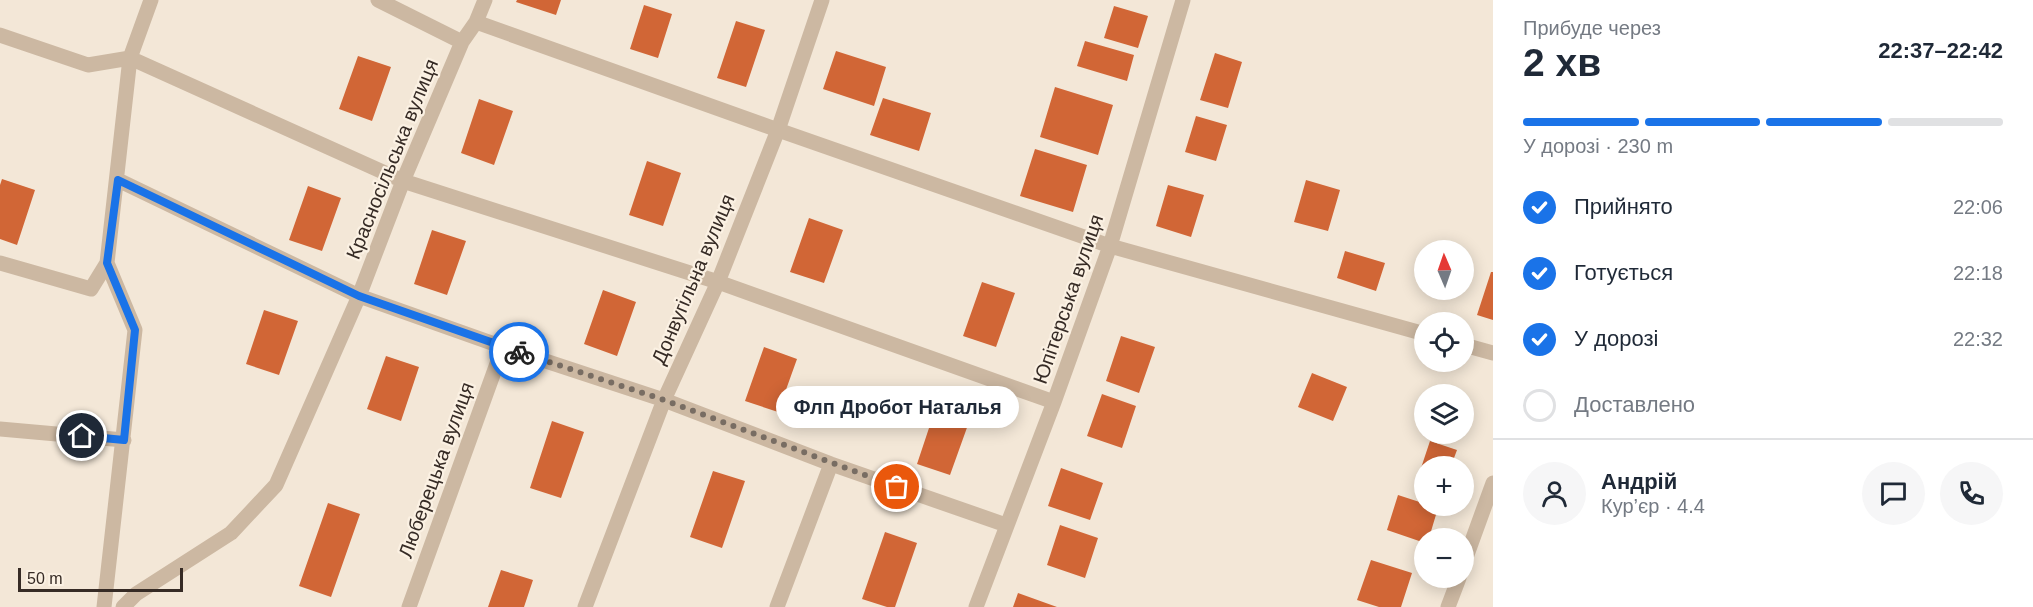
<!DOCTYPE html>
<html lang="uk">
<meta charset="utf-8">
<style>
:root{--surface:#fff;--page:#f6f6f7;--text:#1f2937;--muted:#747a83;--line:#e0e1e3;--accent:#1a73e8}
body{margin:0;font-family:Helvetica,sans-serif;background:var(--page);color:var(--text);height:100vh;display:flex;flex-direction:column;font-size:22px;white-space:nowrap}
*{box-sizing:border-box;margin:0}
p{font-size:20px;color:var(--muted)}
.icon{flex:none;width:33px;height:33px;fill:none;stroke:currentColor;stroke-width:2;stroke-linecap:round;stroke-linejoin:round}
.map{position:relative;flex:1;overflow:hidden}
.side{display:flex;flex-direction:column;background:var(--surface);width:540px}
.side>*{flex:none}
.needle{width:39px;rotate:358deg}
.buttons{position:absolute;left:1414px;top:240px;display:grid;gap:12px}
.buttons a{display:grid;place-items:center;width:60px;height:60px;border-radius:50%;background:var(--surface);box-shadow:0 3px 15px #0003;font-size:30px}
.scale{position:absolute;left:18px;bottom:15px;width:165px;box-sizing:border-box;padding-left:6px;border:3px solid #362b25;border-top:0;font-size:16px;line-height:21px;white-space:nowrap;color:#362b25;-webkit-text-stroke:4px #fbf1e3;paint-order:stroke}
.pin{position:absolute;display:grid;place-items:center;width:51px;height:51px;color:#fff;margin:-26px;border:3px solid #fff;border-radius:50%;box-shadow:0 2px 6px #0007}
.courier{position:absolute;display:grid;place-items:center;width:60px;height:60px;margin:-30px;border:4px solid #1a73e8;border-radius:50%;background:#fff;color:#222;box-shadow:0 2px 8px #0007}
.bubble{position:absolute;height:42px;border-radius:21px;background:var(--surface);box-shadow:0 3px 15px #0003;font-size:20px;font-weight:600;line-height:42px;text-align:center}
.head em{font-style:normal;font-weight:600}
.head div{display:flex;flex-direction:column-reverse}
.head{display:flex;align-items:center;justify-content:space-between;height:102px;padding:0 30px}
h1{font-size:39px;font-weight:600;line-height:45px}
.bar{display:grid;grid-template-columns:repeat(4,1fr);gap:9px 6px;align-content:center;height:72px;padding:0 30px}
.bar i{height:8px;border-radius:4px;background:var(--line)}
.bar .active{background:var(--accent)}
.bar p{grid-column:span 4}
.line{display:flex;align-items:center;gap:15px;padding:0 30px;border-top:2px solid var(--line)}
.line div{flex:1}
.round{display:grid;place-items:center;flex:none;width:63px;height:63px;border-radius:32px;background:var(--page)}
ol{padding:0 30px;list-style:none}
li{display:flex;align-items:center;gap:18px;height:66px}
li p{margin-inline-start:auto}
li .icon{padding:6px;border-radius:50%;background:var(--accent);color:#fff;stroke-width:4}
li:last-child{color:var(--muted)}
li i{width:33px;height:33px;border:3px solid var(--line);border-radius:50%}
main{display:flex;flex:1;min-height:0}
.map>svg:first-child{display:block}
</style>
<main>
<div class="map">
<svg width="1493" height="607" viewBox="0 0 1493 607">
<rect width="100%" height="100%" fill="#f3e7d7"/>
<path fill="#d16636" d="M517,0h44l-5,15 -40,-13z
M644,5l28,9 -14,44 -28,-9z
M1114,6l34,10 -10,32 -34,-10z
M736,21l29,9 -19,57 -29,-9z
M1085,41l49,14 -7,26 -50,-15z
M836,51l50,16 -12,39 -51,-17z
M1215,53l27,9 -14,46 -28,-8z
M358,56l33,11 -19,54 -33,-12z
M1055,87l58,18 -15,50 -58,-18z
M883,98l48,15 -12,38 -49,-16z
M479,99l34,12 -19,54 -33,-12z
M1196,116l31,9 -11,36 -31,-9z
M1035,149l52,16 -14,47 -53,-16z
M647,161l34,12 -18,53 -34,-11z
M2,179l33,11 -18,55 -17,-6v-54z
M1306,180l34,10 -12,41 -34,-9z
M1168,185l36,10 -13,42 -35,-11z
M308,186l33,12 -19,53 -33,-11z
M809,218l34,12 -19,53 -34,-11z
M432,230l34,11 -19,54 -33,-11z
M1345,251l40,12 -9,28 -39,-13z
M1491,272h2v48l-16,-5z
M982,282l33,11 -19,54 -33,-11z
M603,290l33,12 -19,54 -33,-12z
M264,310l34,11 -19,54 -33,-11z
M1121,336l34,11 -16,46 -33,-12z
M764,347l33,12 -19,53 -33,-11z
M386,356l33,11 -18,54 -34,-12z
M1312,373l35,14 -14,34 -35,-14z
M1102,394l34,12 -14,42 -35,-12z
M935,410l34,12 -19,53 -33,-11z
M552,421l32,11 -23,66 -31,-10z
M1430,441l27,9 -6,16h-26v24l-10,-4z
M1061,468l42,15 -13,37 -42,-14z
M713,471l32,10 -23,67 -32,-11z
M1398,495l40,13 -9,30h-4v5l-38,-13z
M328,503l32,11 -29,83 -32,-11z
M1060,525l38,13 -13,40 -38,-13z
M885,532l32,11 -22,64h-8l-25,-8z
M1371,560l41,13 -11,34h-22l-22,-7z
M501,570l32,10 -9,27h-36z
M1018,593l39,14h-44z"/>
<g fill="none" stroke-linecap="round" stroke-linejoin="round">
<path stroke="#ccb8a2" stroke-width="15" d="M378,0l84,42
M476,22l302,108 332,116 315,88
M0,35l88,30 42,-7 273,123 315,101 336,120
M118,180l241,116 144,51 161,53 167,64 175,61
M0,263l91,26 16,-26
M1464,345l29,8
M0,429l124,11
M1464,563l29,-80
M104,607l31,-277 -28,-67 23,-205 21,-58
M123,607l13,-13 95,-61 45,-48 83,-189 44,-115 59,-139 14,-20 9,-22
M409,607l94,-260
M585,607l79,-207 54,-118 60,-152 44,-130
M777,607l54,-143
M976,607l78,-205 56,-156 73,-246
M1448,607l11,-29"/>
</g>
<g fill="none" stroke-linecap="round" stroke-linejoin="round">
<path stroke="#786d63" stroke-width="6" stroke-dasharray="0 10.8" d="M519,352l145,48 233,87"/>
<path stroke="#1a73e8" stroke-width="8" d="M82,436l42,4 11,-110 -28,-67 11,-83 241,116 160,56"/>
</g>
<g text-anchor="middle" stroke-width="4.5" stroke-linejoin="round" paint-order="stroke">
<g font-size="20" fill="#362b25" stroke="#fbf1e3">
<text transform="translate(392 159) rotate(-68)" y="7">Красносільська вулиця</text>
<text transform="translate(693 279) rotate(-67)" y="7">Донвугільна вулиця</text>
<text transform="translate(1068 299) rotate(-71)" y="7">Юпітерська вулиця</text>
<text transform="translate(436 470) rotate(-70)" y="7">Люберецька вулиця</text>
</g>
</g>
</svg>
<div class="buttons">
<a><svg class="needle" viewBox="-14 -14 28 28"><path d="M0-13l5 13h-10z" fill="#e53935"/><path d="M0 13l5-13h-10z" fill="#747a83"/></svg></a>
<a><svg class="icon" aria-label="locate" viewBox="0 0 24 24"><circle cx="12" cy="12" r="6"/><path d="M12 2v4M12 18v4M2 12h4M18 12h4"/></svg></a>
<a><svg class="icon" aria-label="layers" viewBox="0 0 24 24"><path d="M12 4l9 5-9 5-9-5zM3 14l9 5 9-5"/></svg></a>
<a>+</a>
<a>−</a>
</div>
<div class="scale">50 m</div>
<div class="pin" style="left:897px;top:487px;background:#ea580c"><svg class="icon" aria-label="bag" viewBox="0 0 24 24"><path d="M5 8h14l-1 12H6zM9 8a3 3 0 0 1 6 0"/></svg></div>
<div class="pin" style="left:82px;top:436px;background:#1f2937"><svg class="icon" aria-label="home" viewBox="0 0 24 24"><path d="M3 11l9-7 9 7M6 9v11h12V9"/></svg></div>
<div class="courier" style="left:519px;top:352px"><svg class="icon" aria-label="bike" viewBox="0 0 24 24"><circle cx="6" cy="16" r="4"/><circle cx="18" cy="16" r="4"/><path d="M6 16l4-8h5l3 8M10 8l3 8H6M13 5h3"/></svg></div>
<div class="bubble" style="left:776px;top:386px;width:243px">Флп Дробот Наталья</div>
</div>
<section class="side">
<div class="head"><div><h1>2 хв</h1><p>Прибуде через</p></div><em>22:37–22:42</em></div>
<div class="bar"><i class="active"></i><i class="active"></i><i class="active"></i><i></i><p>У дорозі · 230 m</p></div>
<ol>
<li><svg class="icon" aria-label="check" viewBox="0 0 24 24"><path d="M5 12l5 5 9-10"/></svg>Прийнято<p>22:06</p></li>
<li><svg class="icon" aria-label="check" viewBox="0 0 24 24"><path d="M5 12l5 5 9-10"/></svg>Готується<p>22:18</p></li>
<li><svg class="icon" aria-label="check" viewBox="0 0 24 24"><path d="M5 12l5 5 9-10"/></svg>У дорозі<p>22:32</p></li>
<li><i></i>Доставлено</li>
</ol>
<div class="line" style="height:108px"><a class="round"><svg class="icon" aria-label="person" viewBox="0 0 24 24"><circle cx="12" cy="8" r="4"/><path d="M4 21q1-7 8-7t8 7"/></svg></a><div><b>Андрій</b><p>Кур’єр · 4.4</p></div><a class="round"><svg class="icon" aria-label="chat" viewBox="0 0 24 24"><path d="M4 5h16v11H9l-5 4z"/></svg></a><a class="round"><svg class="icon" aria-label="phone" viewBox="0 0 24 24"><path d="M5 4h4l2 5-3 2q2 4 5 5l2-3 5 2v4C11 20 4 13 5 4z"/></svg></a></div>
</section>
</main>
